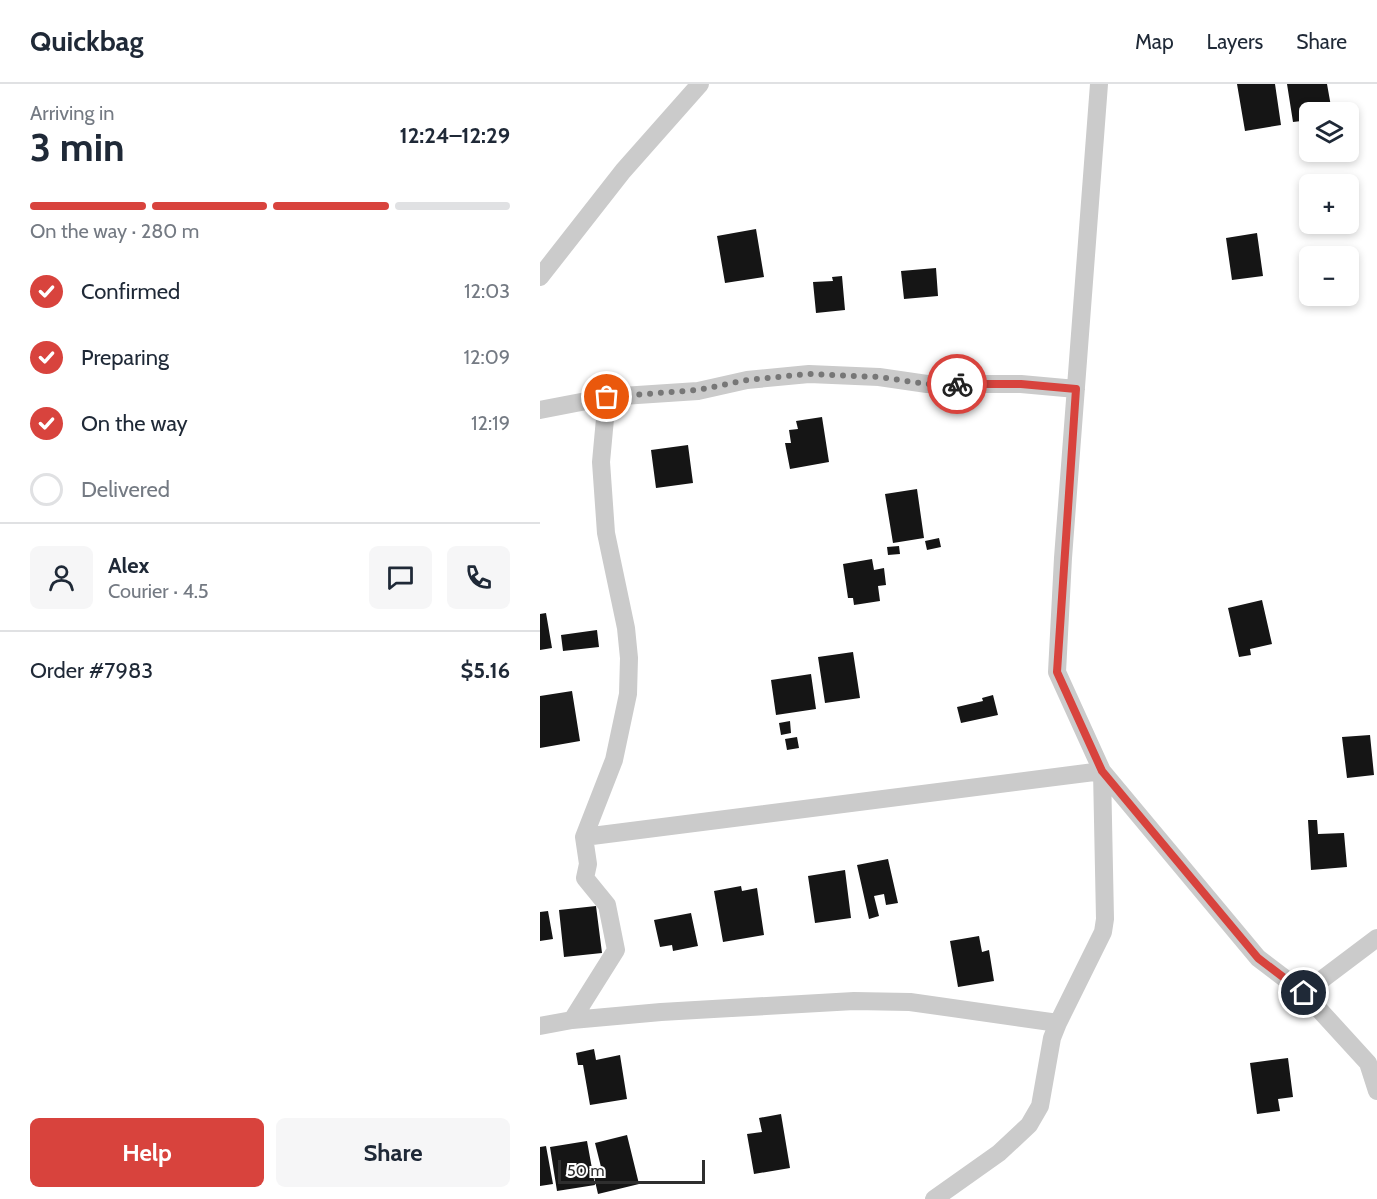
<!DOCTYPE html>
<meta charset="utf-8">
<style>
:root{--surface:#fff;--page:#f6f6f7;--text:#1f2937;--muted:#747a83;--line:#e0e1e3;--accent:#d8433d}
body{margin:0;font-family:Cabin,sans-serif;background:var(--page);color:var(--text);height:100vh;display:flex;flex-direction:column;font-size:22px;white-space:nowrap}
*{box-sizing:border-box;margin:0}
p{font-size:20px;color:var(--muted)}
.icon{flex:none;width:33px;height:33px;fill:none;stroke:currentColor;stroke-width:2;stroke-linecap:round;stroke-linejoin:round}
.map{position:relative;flex:1;overflow:hidden}
.details{display:flex;flex-direction:column;background:var(--surface);width:540px}
.details>*{flex:none}
.tools{position:absolute;left:759px;top:18px;display:grid;gap:12px}
.tools a{display:grid;place-items:center;width:60px;height:60px;border-radius:9px;background:var(--surface);box-shadow:0 3px 9px #0003;font-size:30px}
.scale{position:absolute;left:18px;bottom:15px;width:147px;box-sizing:border-box;padding-left:6px;border:3px solid #2e2e2e;border-top:0;font-size:16px;line-height:21px;white-space:nowrap;color:#2e2e2e;-webkit-text-stroke:4px #fff;paint-order:stroke}
.pin{position:absolute;display:grid;place-items:center;width:51px;height:51px;color:#fff;margin:-26px;border:3px solid #fff;border-radius:50%;box-shadow:0 2px 6px #0007}
.courier{position:absolute;display:grid;place-items:center;width:60px;height:60px;margin:-30px;border:4px solid #d8433d;border-radius:50%;background:#fff;color:#222;box-shadow:0 2px 8px #0007}
.summary em{font-style:normal;font-weight:700}
.summary div{display:flex;flex-direction:column-reverse}
.summary{display:flex;align-items:center;justify-content:space-between;height:102px;padding:0 30px}
h1{font-size:39px;font-weight:700;line-height:45px}
.bar{display:grid;grid-template-columns:repeat(4,1fr);gap:9px 6px;align-content:center;height:72px;padding:0 30px}
.bar i{height:8px;border-radius:4px;background:var(--line)}
.bar .active{background:var(--accent)}
.bar p{grid-column:span 4}
.line{display:flex;align-items:center;gap:15px;padding:0 30px;border-top:2px solid var(--line)}
.line div{flex:1}
.round{display:grid;place-items:center;flex:none;width:63px;height:63px;border-radius:9px;background:var(--page)}
ol{padding:0 30px;list-style:none}
li{display:flex;align-items:center;gap:18px;height:66px}
li p{margin-inline-start:auto}
li .icon{padding:6px;border-radius:50%;background:var(--accent);color:#fff;stroke-width:4}
li:last-child{color:var(--muted)}
li i{width:33px;height:33px;border:3px solid var(--line);border-radius:50%}
.button{display:flex;gap:12px;margin-top:auto;padding:12px 30px}
.button a{flex:1;height:69px;border-radius:9px;background:var(--accent);color:#fff;font-size:24px;font-weight:700;line-height:69px;text-align:center}
.button a+a{background:var(--page);color:var(--text)}
header{display:flex;align-items:center;gap:36px;box-sizing:border-box;height:84px;padding:0 30px;background:var(--surface);border-bottom:2px solid var(--line)}
header strong{font-size:28px}
nav{display:flex;gap:33px;margin-inline-start:auto;font-size:21px}
main{display:flex;flex:1;min-height:0}
.map>svg:first-child{display:block}
</style>
<header>
<strong>Quickbag</strong>
<nav><a>Map</a><a>Layers</a><a>Share</a></nav>
</header>
<main>
<section class="details">
<div class="summary"><div><h1>3 min</h1><p>Arriving in</p></div><em>12:24–12:29</em></div>
<div class="bar"><i class="active"></i><i class="active"></i><i class="active"></i><i></i><p>On the way · 280 m</p></div>
<ol>
<li><svg class="icon" aria-label="check" viewBox="0 0 24 24"><path d="M5 12l5 5 9-10"/></svg>Confirmed<p>12:03</p></li>
<li><svg class="icon" aria-label="check" viewBox="0 0 24 24"><path d="M5 12l5 5 9-10"/></svg>Preparing<p>12:09</p></li>
<li><svg class="icon" aria-label="check" viewBox="0 0 24 24"><path d="M5 12l5 5 9-10"/></svg>On the way<p>12:19</p></li>
<li><i></i>Delivered</li>
</ol>
<div class="line" style="height:108px"><a class="round"><svg class="icon" aria-label="person" viewBox="0 0 24 24"><circle cx="12" cy="8" r="4"/><path d="M4 21q1-7 8-7t8 7"/></svg></a><div><b>Alex</b><p>Courier · 4.5</p></div><a class="round"><svg class="icon" aria-label="chat" viewBox="0 0 24 24"><path d="M4 5h16v11H9l-5 4z"/></svg></a><a class="round"><svg class="icon" aria-label="phone" viewBox="0 0 24 24"><path d="M5 4h4l2 5-3 2q2 4 5 5l2-3 5 2v4C11 20 4 13 5 4z"/></svg></a></div>
<div class="line" style="height:78px"><div>Order #7983</div><b>$5.16</b></div>
<div class="button"><a>Help</a><a>Share</a></div>
</section>
<div class="map">
<svg width="837" height="1115" viewBox="0 0 837 1115">
<rect width="100%" height="100%" fill="#fff"/>
<path fill="#151515" d="M697,0h38l6,41 -36,6z
M747,0h40l5,28h-22v8l-17,2z
M216,145l8,48 -39,6 -8,-47z
M717,149l6,43 -31,4 -6,-42z
M396,184l2,28 -34,3 -3,-28z
M302,192l3,34 -29,3 -3,-31 20,-1 -1,-4z
M282,333l7,45 -39,7 -5,-26h6l-2,-13 9,-1 -2,-8z
M148,361l5,38 -37,5 -5,-38z
M377,405l7,49 -31,5 -8,-49z
M399,454l2,9 -14,3 -2,-9z
M359,462l1,8 -12,1 -1,-8z
M332,475l2,11 10,-2 2,17 -8,1 2,15 -26,4 -1,-7h-5l-5,-34z
M722,516l10,44 -22,5 1,6 -12,2 -11,-49z
M6,529l6,35 -12,2v-36z
M57,546l2,17 -36,4 -2,-16z
M313,568l7,46 -35,5 -7,-46z
M271,590l5,35 -40,6 -5,-35z
M32,607l8,50 -40,7v-52z
M453,611l5,20 -37,8 -4,-16 26,-6 -1,-3z
M250,637l1,12 -10,2 -2,-12z
M830,651l4,40 -27,3 -5,-41z
M257,653l2,11 -12,2 -2,-11z
M768,736h9l1,14 26,-1 3,34 -36,3z
M348,775l10,44 -12,2 -2,-11 -10,2 5,20 -10,3 -12,-54z
M305,786l6,48 -36,5 -7,-47z
M201,802l1,5 15,-3 7,47 -41,7 -9,-51z
M56,822l6,47 -38,4 -5,-47z
M8,827l5,28 -13,2v-29z
M151,829l7,33 -25,5 -1,-6 -12,2 -6,-27z
M439,852l3,16 7,-2 5,31 -36,6 -8,-46z
M54,965l2,11 24,-5 7,44 -37,6 -7,-40h-5l-2,-12z
M748,974l5,39 -15,2 2,12 -23,3 -7,-51z
M241,1030l9,54 -36,6 -7,-40 15,-2 -3,-14z
M87,1051l12,49 -41,10 -4,-17 9,-2 -8,-32z
M47,1057l8,44 -38,6 -7,-44z
M6,1062l7,38 -13,2v-39z"/>
<g fill="none" stroke-linecap="round" stroke-linejoin="round">
<path stroke="#cbcbcb" stroke-width="18" d="M0,193l83,-106 77,-87
M0,326l67,-13 91,-6 49,-11 62,-6 70,3 48,7h94l55,5
M44,753l518,-66 156,187 46,35 64,70 9,28
M764,909l73,-55
M32,936l44,-70 -9,-45 -22,-27 3,-14 -4,-27 30,-77 14,-66 1,-36 -3,-30 -20,-95 -5,-71 6,-65
M0,942l32,-6 89,-8 193,-11 56,1 148,21
M394,1115l65,-46 30,-28 11,-19 12,-68 6,-15 45,-91 2,-13 -3,-148 -45,-99 6,-114 36,-474"/>
</g>
<g fill="none" stroke-linecap="round" stroke-linejoin="round">
<path stroke="#777" stroke-width="6" stroke-dasharray="0 10.8" d="M67,313l91,-7 49,-10 61,-6 71,3 48,7h30"/>
<path stroke="#d8433d" stroke-width="8" d="M417,300h64l55,5 -19,283 45,99 156,187 46,35"/>
</g>
</svg>
<div class="tools">
<a><svg class="icon" aria-label="layers" viewBox="0 0 24 24"><path d="M12 4l9 5-9 5-9-5zM3 14l9 5 9-5"/></svg></a>
<a>+</a>
<a>−</a>
</div>
<div class="scale">50 m</div>
<div class="pin" style="left:67px;top:313px;background:#ea580c"><svg class="icon" aria-label="bag" viewBox="0 0 24 24"><path d="M5 8h14l-1 12H6zM9 8a3 3 0 0 1 6 0"/></svg></div>
<div class="pin" style="left:764px;top:909px;background:#1f2937"><svg class="icon" aria-label="home" viewBox="0 0 24 24"><path d="M3 11l9-7 9 7M6 9v11h12V9"/></svg></div>
<div class="courier" style="left:417px;top:300px"><svg class="icon" aria-label="bike" viewBox="0 0 24 24"><circle cx="6" cy="16" r="4"/><circle cx="18" cy="16" r="4"/><path d="M6 16l4-8h5l3 8M10 8l3 8H6M13 5h3"/></svg></div>
</div>
</main>
